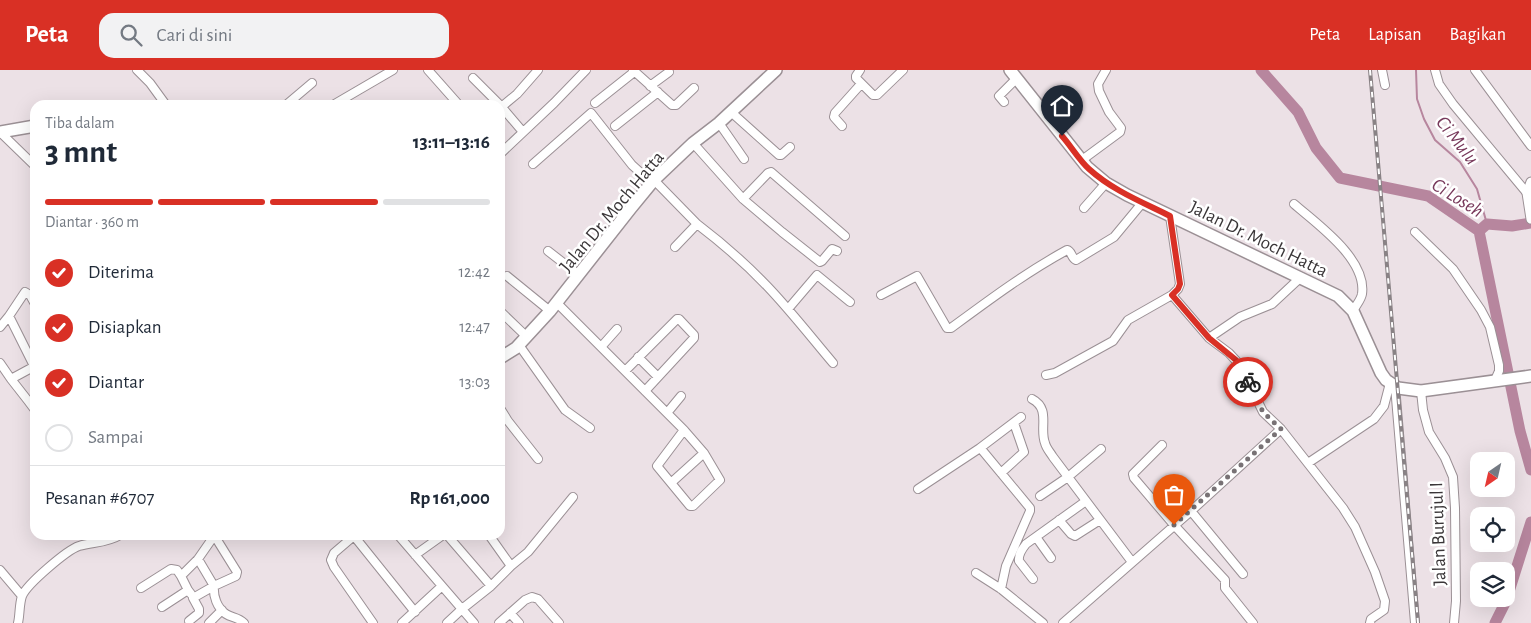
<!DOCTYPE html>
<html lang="id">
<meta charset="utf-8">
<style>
:root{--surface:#fff;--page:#f2f2f3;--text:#1f2937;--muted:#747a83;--line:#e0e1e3;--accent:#d93025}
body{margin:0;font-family:"Alegreya Sans",sans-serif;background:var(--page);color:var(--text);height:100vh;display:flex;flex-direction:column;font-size:19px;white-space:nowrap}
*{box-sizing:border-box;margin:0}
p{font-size:16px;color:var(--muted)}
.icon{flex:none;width:28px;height:28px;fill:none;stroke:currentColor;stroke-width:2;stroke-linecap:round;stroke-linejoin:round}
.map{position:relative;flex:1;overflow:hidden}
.side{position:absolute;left:30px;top:30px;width:475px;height:440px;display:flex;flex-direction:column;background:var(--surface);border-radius:15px;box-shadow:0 5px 20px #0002}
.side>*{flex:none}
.needle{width:32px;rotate:214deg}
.controls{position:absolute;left:1470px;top:382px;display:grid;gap:10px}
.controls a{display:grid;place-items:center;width:45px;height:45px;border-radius:10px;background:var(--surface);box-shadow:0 5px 20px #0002;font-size:25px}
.pin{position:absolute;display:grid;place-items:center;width:42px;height:42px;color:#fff;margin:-51px -21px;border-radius:50% 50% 50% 0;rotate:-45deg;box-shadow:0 0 5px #0007}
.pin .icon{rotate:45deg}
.courier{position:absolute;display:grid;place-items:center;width:50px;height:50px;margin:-25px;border:4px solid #d93025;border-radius:50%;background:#fff;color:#222;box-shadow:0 1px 6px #0007}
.head em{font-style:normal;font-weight:700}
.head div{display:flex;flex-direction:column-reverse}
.head{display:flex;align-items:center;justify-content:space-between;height:85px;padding:0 15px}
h1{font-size:32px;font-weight:700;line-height:38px}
.bar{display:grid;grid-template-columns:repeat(4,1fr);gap:8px 5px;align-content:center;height:60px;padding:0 15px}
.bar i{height:6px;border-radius:4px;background:var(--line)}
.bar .active{background:var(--accent)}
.bar p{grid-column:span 4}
.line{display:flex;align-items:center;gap:12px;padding:0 15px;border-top:1px solid var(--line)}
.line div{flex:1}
ol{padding:0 15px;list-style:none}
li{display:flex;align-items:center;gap:15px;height:55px}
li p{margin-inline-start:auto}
li .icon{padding:5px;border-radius:50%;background:var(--accent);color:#fff;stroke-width:4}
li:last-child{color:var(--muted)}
li i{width:28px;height:28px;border:2px solid var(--line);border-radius:50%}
header{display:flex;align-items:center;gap:30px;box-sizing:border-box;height:70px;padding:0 25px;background:var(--accent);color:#fff}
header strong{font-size:24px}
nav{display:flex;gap:28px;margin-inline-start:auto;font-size:18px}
.search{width:350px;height:45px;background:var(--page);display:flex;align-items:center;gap:12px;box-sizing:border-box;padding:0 18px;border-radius:15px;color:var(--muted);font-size:19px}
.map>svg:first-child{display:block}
</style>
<header>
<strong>Peta</strong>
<div class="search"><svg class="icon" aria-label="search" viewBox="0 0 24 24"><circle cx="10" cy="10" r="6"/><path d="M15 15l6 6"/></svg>Cari di sini</div>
<nav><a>Peta</a><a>Lapisan</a><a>Bagikan</a></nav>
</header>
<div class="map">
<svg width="1531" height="553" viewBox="0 0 1531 553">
<rect width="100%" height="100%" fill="#ece1e6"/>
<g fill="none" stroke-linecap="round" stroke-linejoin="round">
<path stroke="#b7869e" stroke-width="2" d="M1416,0l1,29 7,20 11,21 25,22 17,27 10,35"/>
<path stroke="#b7869e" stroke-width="11" d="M1261,0l37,42 18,36 24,30 88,18 51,35 41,200 11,39
M1479,161l8,-7 25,2 19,-3
M1495,553l11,-22 25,-79"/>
<g stroke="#9b9095" stroke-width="10">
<path id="minor" d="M137,0l13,13 16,22
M428,0l31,35
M633,0l39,35h4l18,-17
M860,0l-4,6v2l17,17h4l26,-25
M1382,0l3,15
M1435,0l4,14 14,20 74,89
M1475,0l56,76
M473,8l27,27
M650,16l19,-14
M1004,32l-5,-6 18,-18
M595,33l39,-31
M286,35l26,-22
M333,35l60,-35
M500,35l23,27
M500,38l17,-14 21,-24
M731,42l48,43h2l9,-8
M719,53l25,36
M615,56l43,-34
M842,56l-8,-9 1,-4 26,-29
M0,62l35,34
M693,73l50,56 39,33 38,30 2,-1 10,-12 5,2
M500,84l54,-51 32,-33
M1082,90l38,-28 1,-4 -12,-16 -10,-21 -1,-7 8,-14
M533,94l58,-51 41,52 20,18
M654,110l43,44 -22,23
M743,129l25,-26 3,-1 74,64
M1294,134c23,20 73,55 68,90 -1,6 -6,11 -9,17
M1084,138l22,-25
M1170,146l10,68 -2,5 -6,6 37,43 20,15 11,12 23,47 18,17 62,79 12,19 20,45 10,29 -1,9 -13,9 -1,4
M697,154c25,19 48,39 70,62 23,24 44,51 66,77
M1415,162l38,37 28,41 9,17 9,38v6l-4,9
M548,181l31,24
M507,206l43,35
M881,225l36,-19 30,52h4c38,-28 74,-55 116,-78 5,1 4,8 9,10l38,-23 29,-35
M557,233l127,127 20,23 16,27 -27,26h-3l-33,-40 27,-36
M788,239l29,-34 33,27
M500,241l27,26
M0,257l9,-11
M1209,268l31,-21 32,-13 29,-27
M519,275l46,65 25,18
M601,277l16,-18
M638,287l20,20
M0,293l11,16
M34,296l-25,-50 16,-24 5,3 5,9
M625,301l52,-52h2l15,16v3l-49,53
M1046,305l9,-2 58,-32 15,-21 44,-25
M1395,316l20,237
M1421,321l2,19 6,22 16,26 8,19 2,31 1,93 -2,22
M35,329l-6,3 6,8
M1032,329c19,10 7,29 13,44 1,5 5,9 8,14l79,105
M29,332l-18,-23 24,-13
M500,338l8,13 30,38
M667,343l14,-17
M1162,375l-29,29 1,4 40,47 51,55v8l28,35
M980,378l41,-31
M1308,393l66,-44 10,-13 6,-23
M1001,403l23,-21 -10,-29
M672,412l32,-29
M918,419l62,-41 2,2 48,58v3l-24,55 -5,23
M1040,426l28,-19 33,-28
M1191,441l52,63
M1059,450l12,14 4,2 25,-16
M214,465l23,37 -1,4 -22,10c-1,10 3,22 12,28 6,4 12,3 18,9
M355,465l-21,18 -3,7 3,7 39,56
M398,465l76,88
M447,465l44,51 -29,23 -15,14
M489,465l22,31 -20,20
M354,466l61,76
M1036,467l15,21
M415,485l28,-20
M511,496l17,-14 45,-55
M0,500l22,26
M976,503l25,16 42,34
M1033,509l-14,-18c-1,-6 3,-12 7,-17l60,-43
M141,518l30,-19 6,1 4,6
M188,520l-7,-14 17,-17 16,-23
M162,537l26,-17 3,4
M510,543l9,10
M189,551l10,-8v-4l-6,-11 21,-12 -16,-27
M18,553c2,-8 1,-18 4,-27 5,-12 45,-46 57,-50 14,-4 28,-3 41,-11
M209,553l13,-13
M402,553l40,-37
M499,553l26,-23 7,-3 6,2 21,24
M1063,553l128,-112 90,-82"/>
</g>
<g stroke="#9b9095" stroke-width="11">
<path id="major" d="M1531,112l-4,11 4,26"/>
</g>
<g stroke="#9b9095" stroke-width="14">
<path id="highway" d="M1010,0l77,97 19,16 21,12 211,101 15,15 28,62 5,7 12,8 23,3 110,-15
M0,62l35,-6
M500,288l16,-10 34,-37 81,-103 23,-28 39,-37 26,-20 57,-53"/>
</g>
<use href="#minor" stroke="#fff" stroke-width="8"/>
<use href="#major" stroke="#fff" stroke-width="9"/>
<use href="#highway" stroke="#fff" stroke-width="11"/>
<g stroke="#898285" stroke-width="4">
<path id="rail" d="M1370,0l48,553"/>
</g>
<use href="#rail" stroke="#fff" stroke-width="2" stroke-dasharray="5.5" stroke-linecap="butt"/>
</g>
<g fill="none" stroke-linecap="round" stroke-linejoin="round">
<path stroke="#787275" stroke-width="5" stroke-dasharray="0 9" d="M1174,455l107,-96 -18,-17 -15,-30"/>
<path stroke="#d93025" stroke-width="6" d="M1062,66c9,10 17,24 27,33 23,21 53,33 81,47l10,68 -2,5 -6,6 37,43 27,22 12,22"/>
</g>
<g text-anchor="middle" stroke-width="5" stroke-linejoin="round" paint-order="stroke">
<g font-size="19" fill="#3a3638" stroke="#fff">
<text transform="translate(611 141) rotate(-50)" y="7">Jalan Dr. Moch Hatta</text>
<text transform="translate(1259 168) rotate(26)" y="7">Jalan Dr. Moch Hatta</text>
<text transform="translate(1437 464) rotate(-92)" y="7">Jalan Burujul I</text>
</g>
<g font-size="20" font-style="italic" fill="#78395b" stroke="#fff">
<text transform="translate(1458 70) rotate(52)" y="7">Ci Mulu</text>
<text transform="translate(1458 127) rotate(32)" y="7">Ci Loseh</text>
</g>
</g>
</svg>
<div class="controls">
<a><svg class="needle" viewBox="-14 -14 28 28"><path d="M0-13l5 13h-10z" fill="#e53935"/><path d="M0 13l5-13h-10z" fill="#747a83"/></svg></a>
<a><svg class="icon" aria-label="locate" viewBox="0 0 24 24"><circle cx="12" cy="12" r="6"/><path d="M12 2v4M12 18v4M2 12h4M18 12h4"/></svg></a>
<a><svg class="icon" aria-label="layers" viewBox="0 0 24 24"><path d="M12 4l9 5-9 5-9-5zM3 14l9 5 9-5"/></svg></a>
</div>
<div class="pin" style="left:1174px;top:455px;background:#ea580c"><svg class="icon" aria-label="bag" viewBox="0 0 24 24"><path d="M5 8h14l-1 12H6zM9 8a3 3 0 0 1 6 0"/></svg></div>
<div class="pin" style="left:1062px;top:66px;background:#1f2937"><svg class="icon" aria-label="home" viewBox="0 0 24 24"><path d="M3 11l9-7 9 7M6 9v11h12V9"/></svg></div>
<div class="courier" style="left:1248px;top:312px"><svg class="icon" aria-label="bike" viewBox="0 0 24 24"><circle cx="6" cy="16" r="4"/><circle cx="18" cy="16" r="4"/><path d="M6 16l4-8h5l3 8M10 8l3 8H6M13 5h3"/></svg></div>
<section class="side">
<div class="head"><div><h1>3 mnt</h1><p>Tiba dalam</p></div><em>13:11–13:16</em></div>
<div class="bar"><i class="active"></i><i class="active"></i><i class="active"></i><i></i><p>Diantar · 360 m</p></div>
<ol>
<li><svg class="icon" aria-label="check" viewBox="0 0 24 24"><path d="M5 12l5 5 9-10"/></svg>Diterima<p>12:42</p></li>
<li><svg class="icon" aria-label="check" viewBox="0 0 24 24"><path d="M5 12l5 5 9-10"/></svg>Disiapkan<p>12:47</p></li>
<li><svg class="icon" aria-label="check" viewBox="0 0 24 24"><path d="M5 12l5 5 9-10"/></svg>Diantar<p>13:03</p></li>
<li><i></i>Sampai</li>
</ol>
<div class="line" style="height:65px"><div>Pesanan #6707</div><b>Rp 161,000</b></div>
</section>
</div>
